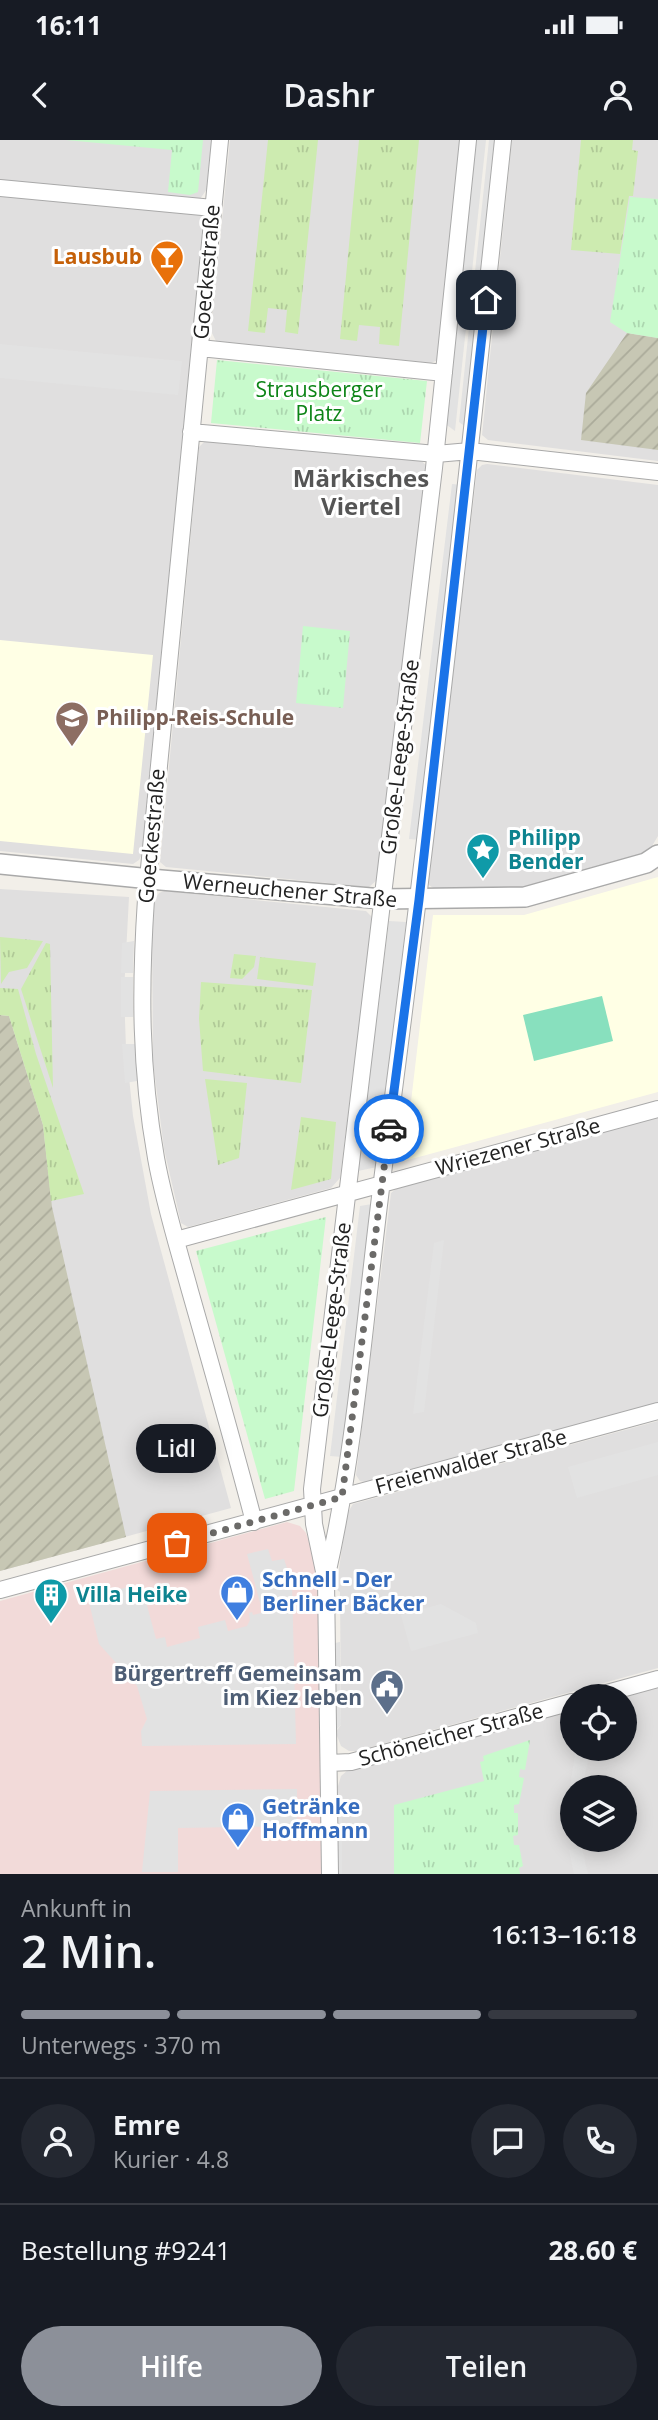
<!DOCTYPE html>
<html lang="de">
<meta charset="utf-8">
<style>
:root{--surface:#171b24;--page:#242831;--text:#f1f3f6;--muted:#9ea1a6;--line:#363941;--accent:#8c9099}
body{margin:0;font-family:"Open Sans",sans-serif;background:var(--page);color:var(--text);height:100vh;display:flex;flex-direction:column;font-size:26px;white-space:nowrap}
*{box-sizing:border-box;margin:0}
p{font-size:23px;color:var(--muted)}
.icon{flex:none;width:38px;height:38px;fill:none;stroke:currentColor;stroke-width:2;stroke-linecap:round;stroke-linejoin:round}
.map{position:relative;height:1734px;overflow:hidden}
.side{display:flex;flex-direction:column;background:var(--surface);flex:1}
.side>*{flex:none}
.buttons{position:absolute;left:560px;top:1544px;display:grid;gap:14px}
.buttons a{display:grid;place-items:center;width:77px;height:77px;border-radius:50%;background:var(--surface);box-shadow:0 4px 18px #0003;font-size:35px}
.pin{position:absolute;display:grid;place-items:center;width:60px;height:60px;color:#fff;margin:-30px;border-radius:14px;box-shadow:0 4px 10px #0006}
.courier{position:absolute;display:grid;place-items:center;width:70px;height:70px;margin:-35px;border:5px solid #1a73e8;border-radius:50%;background:#fff;color:#222;box-shadow:0 2px 9px #0007}
.bubble{position:absolute;height:49px;border-radius:24px;background:var(--surface);box-shadow:0 4px 18px #0003;font-size:23px;font-weight:600;line-height:49px;text-align:center}
.headline em{font-style:normal;font-weight:600}
.headline div{display:flex;flex-direction:column-reverse}
.headline{display:flex;align-items:center;justify-content:space-between;height:119px;padding:0 21px}
h1{font-size:46px;font-weight:600;line-height:52px}
.bar{display:grid;grid-template-columns:repeat(4,1fr);gap:10px 7px;align-content:center;height:84px;padding:0 21px}
.bar i{height:9px;border-radius:5px;background:var(--line)}
.bar .selected{background:var(--accent)}
.bar p{grid-column:span 4}
.line{display:flex;align-items:center;gap:18px;padding:0 21px;border-top:2px solid var(--line)}
.line div{flex:1}
.round{display:grid;place-items:center;flex:none;width:74px;height:74px;border-radius:37px;background:var(--page)}
.cta{display:flex;gap:14px;margin-top:auto;padding:14px 21px}
.cta a{flex:1;height:80px;border-radius:42px;background:var(--accent);color:#fff;font-size:28px;font-weight:600;line-height:80px;text-align:center}
.cta a+a{background:var(--page);color:var(--text)}
.status{display:flex;justify-content:space-between;align-items:center;height:49px;padding:0 35px;background:var(--surface);direction:ltr}
.status svg{height:19px;fill:currentColor}
header{display:flex;justify-content:space-between;align-items:center;height:91px;padding:0 21px;background:var(--surface);font-size:32px;font-weight:600}
.map>svg:first-child{display:block}
</style>
<div class="status"><b>16:11</b><svg viewBox="0 0 49 12"><path d="M0 12V9h3v3zM5 12V6h3v6zM10 12V3h3v9zM15 12V0h3v12zM26 1h20v11H26zM47 4h2v5h-2z"/></svg></div>
<header><svg class="icon" aria-label="back" viewBox="0 0 24 24"><path d="M15 5l-7 7 7 7"/></svg>Dashr<svg class="icon" aria-label="person" viewBox="0 0 24 24"><circle cx="12" cy="8" r="4"/><path d="M4 21q1-7 8-7t8 7"/></svg></header>
<div class="map">
<svg width="658" height="1734" viewBox="0 0 658 1734">
<defs>
<pattern id="construction-furrows" width="10" height="10" patternUnits="userSpaceOnUse" patternTransform="scale(1.75)"><rect width="10" height="10" fill="#c7c7b4"/><path d="M-1 1l2-2M0 10L10 0M9 11l2-2" fill="none" stroke="#abab9a"/></pattern>
<pattern id="grass-tufts" width="24" height="20" patternUnits="userSpaceOnUse" patternTransform="scale(1.75)"><rect width="24" height="20" fill="#cdebb0"/><path d="M3 7l-1-3M5 7V3M7 7l1-3M15 17l-1-3M17 17v-4M19 17l1-3" fill="none" stroke="#b0c997"/></pattern>
<pattern id="park-tufts" width="24" height="20" patternUnits="userSpaceOnUse" patternTransform="scale(1.75)"><rect width="24" height="20" fill="#c8facc"/><path d="M3 7l-1-3M5 7V3M7 7l1-3M15 17l-1-3M17 17v-4M19 17l1-3" fill="none" stroke="#acd6af"/></pattern>
</defs>
<rect width="100%" height="100%" fill="#f2efe9"/>
<path fill="#e0dfdf" fill-rule="evenodd" d="M0,0h212l-5,49 -7,10 -200,-16z
M230,0h232l-24,220 -7,3 -215,-22 -5,-10z
M512,0h146v321l-170,-21 -6,-5z
M0,51l203,22 1,2 -62,639 -3,6 -6,4 -133,-13z
M206,300l214,20 6,5 -49,415 -8,7 -203,-20 -6,-5 39,-415z
M487,324l171,21v351l-6,10 -16,11 -114,31 -86,2 -7,-5v-5l48,-410 5,-5z
M0,749l129,8 -5,95 2,56 7,68 18,98 80,294 -231,63v-446l9,-109 -9,-1z
M164,751l202,20 5,5 1,5 -32,257 -9,10 -143,39 -7,-4 -17,-74 -11,-87 -1,-127 3,-36 4,-6z
M658,977v286l-289,80 -9,-2 -4,-6 35,-282 6,-5z
M658,1281v247l-302,83h-7l-8,-5 -4,-10v-6l4,-5 -1,-133 -4,-3 11,-75 6,-10z
M658,1547v187h-316v-77l-4,-4v-7l3,-10 7,-6 224,-60v38h53v-52zM572,1647h53v52h-53z"/>
<path fill="#f2dad9" d="M287,1382l13,4 6,7 7,21 6,36 4,284h-323v-273z"/>
<path fill="#ffffe5" d="M0,500l153,15 -20,199 -133,-13z
M658,737v215l-254,69 29,-246h91z"/>
<path fill="url(#construction-furrows)" d="M627,193l31,5v112l-77,-10 5,-47z
M0,875l9,1 34,109 9,82 74,330 -126,34z"/>
<path fill="url(#grass-tufts)" d="M268,0h50l-20,194 -13,-2 2,-22 -19,-2 -3,25 -17,-2z
M359,0h60l-20,206 -20,-2 1,-17 -21,-2 -2,16 -17,-2z
M581,0h52l-1,10 6,1 -5,45h-4l-9,58 -49,-4z
M0,797l43,4 -16,27 -18,4 -8,12z
M46,803l4,1 3,144 -32,-99z
M234,814l22,2 -2,11 -12,12 -12,-1z
M260,817l56,6 -3,23 -56,-7z
M201,842l111,8 -11,93 -98,-12 -4,-52z
M0,848l18,1 18,65 48,140 -33,7 -8,-76 -34,-109 -9,-1z
M205,939l42,4 -8,75 -21,7z
M301,977l35,5 -5,57 -40,11z"/>
<path fill="url(#park-tufts)" d="M66,0h137l-5,52 -8,3 -22,-3 4,-42z
M630,57l28,2v139l-31,-5 -17,-11z
M217,220l210,21 -7,62 -209,-20z
M303,486l47,5 -7,77 -47,-5z
M326,1077l-32,274 -29,8 -69,-248z
M530,1600l-5,30 -5,-1 -1,8 5,1 -5,26 -5,1v8h4v22l-5,1 1,9h5l4,21 -4,2 1,6h-126v-69l90,-24 -4,-19 4,-1 -1,-5z"/>
<path fill="#88e0be" d="M602,856l11,45 -79,20 -11,-46z"/>
<path fill="#e2e2e2" d="M474,0h12l-31,291 -11,-8z
M489,0h12l-31,290 -11,-8z
M0,204l182,17 -4,34 -178,-17z
M452,344l11,1 -43,355 -11,-1z
M389,781l17,1 -29,245 -19,4z
M134,801l-1,32h-12l1,-30z
M121,837h12v40h-12z
M122,904h13l2,37 -12,2z
M372,1064l-30,253 -12,-1 30,-250z
M444,1100l-20,172 -11,2 21,-171z
M658,1302v33l-81,23 -9,-31z
M268,1409l4,12 12,-2 8,24 4,161 -154,2 -1,-15 6,-12 -10,-33 -38,-42 -11,-46 40,-11 4,14 13,-3 11,41 9,-2 2,10 33,-9 -2,-11 27,-7 3,11 19,-5 3,-6 -1,-7 3,-1 1,3 8,-2 1,-3 -15,-56z
M441,1464l35,19 2,10 -67,18 -10,-36z
M340,1502l1,83 -5,5 -1,-87z
M576,1608h14l-7,39h-11v45l-8,-6z
M297,1649v37l-119,2v44h-36l8,-81z
M338,1653l4,4v77h-4z
M582,1708l6,26h-14l-5,-24z"/>
<g fill="none" stroke-linecap="round" stroke-linejoin="round">
<g stroke="#a9a9a9" stroke-width="18">
<path id="minor" d="M220,0l-74,759c-6,90 -6,169 10,259 8,45 22,89 34,133 22,77 44,154 64,231
M0,48l213,20
M200,208l244,25
M191,292l245,22 34,-3 188,21
M176,1100l482,-131
M327,1435c31,-137 39,-278 58,-417 45,-339 82,-678 118,-1018
M0,1450l658,-179
M596,1556l62,-17
M329,1623l22,-1 221,-60
M330,1734l-4,-293 -12,-57 -2,-35 122,-1021 34,-328"/>
</g>
<g stroke="#a9a9a9" stroke-width="22">
<path id="tertiary" d="M0,724l161,16 222,19 142,-2 121,-34 12,-8"/>
</g>
<use href="#minor" stroke="#fff" stroke-width="16"/>
<use href="#tertiary" stroke="#fff" stroke-width="19"/>
</g>
<g fill="none" stroke-linecap="round" stroke-linejoin="round">
<path stroke="#6b6a68" stroke-width="7" stroke-dasharray="0 12.6" d="M177,1403l165,-46 47,-368"/>
<path stroke="#1a73e8" stroke-width="9" d="M389,989l30,-229 67,-600"/>
</g>
<defs>
<g id="bar-pin" transform="scale(1.75)"><path d="M0 17L-7.5 6A9.5 9.5 0 1 1 7.5 6Z" fill="#e8710a" stroke="#fff"/><path d="M-6-5H6L.8 .8V4.5H3.5V6h-7V4.5H-.8V.8Z" fill="#fff"/></g>
<g id="school-pin" transform="scale(1.75)"><path d="M0 17L-7.5 6A9.5 9.5 0 1 1 7.5 6Z" fill="#8d6e63" stroke="#fff"/><path d="M0-5L7-2L0 1L-7-2ZM-4 1L0 2.5L4 1V4Q0 6-4 4Z" fill="#fff"/></g>
<g id="sight-pin" transform="scale(1.75)"><path d="M0 17L-7.5 6A9.5 9.5 0 1 1 7.5 6Z" fill="#0f9aa8" stroke="#fff"/><path d="M0-6L1.8-2.2L6-1.7L2.9 1.2L3.7 5.4L0 3.3L-3.7 5.4L-2.9 1.2L-6-1.7L-1.8-2.2Z" fill="#fff"/></g>
<g id="shop-pin" transform="scale(1.75)"><path d="M0 17L-7.5 6A9.5 9.5 0 1 1 7.5 6Z" fill="#3f7fe0" stroke="#fff"/><path d="M-5-2.5h2.3a2.7 3.5 0 0 1 5.4 0H5L5.5 6h-11ZM-1.5-2.5h3a1.5 2.3 0 0 0-3 0Z" fill="#fff"/></g>
<g id="building-pin" transform="scale(1.75)"><path d="M0 17L-7.5 6A9.5 9.5 0 1 1 7.5 6Z" fill="#0f9aa8" stroke="#fff"/><path d="M-4-6H4V6H1V3H-1V6H-4ZM-2.5-4.3h1.7v1.8h-1.7ZM.8-4.3h1.7v1.8H.8ZM-2.5-1h1.7V.8h-1.7ZM.8-1h1.7V.8H.8Z" fill="#fff"/></g>
<g id="civic-pin" transform="scale(1.75)"><path d="M0 17L-7.5 6A9.5 9.5 0 1 1 7.5 6Z" fill="#5c6f8a" stroke="#fff"/><path d="M-.6-6.5H3V-4.5H.6V-3L4-1V1h2V6H-6V1h2V-1L-.6-3ZM-1.2 2.5V6h2.4V2.5Z" fill="#fff"/></g>
</defs>
<g fill-rule="evenodd">
<use href="#bar-pin" x="167" y="117"/>
<use href="#school-pin" x="72" y="578"/>
<use href="#sight-pin" x="483" y="710"/>
<use href="#shop-pin" x="237" y="1452"/>
<use href="#building-pin" x="51" y="1455"/>
<use href="#civic-pin" x="387" y="1546"/>
<use href="#shop-pin" x="238" y="1679"/>
</g>
<g text-anchor="middle" stroke-width="6" stroke-linejoin="round" paint-order="stroke">
<g font-size="21" font-weight="bold" fill="#c56008" stroke="#fff" text-anchor="end">
<text x="142" y="124">Lausbub</text>
</g>
<g font-size="21" fill="#222" stroke="#fff">
<text transform="translate(207 132) rotate(-85)" y="7">Goeckestraße</text>
<text transform="translate(400 617) rotate(-83)" y="7">Große-Leege-Straße</text>
<text transform="translate(152 696) rotate(-85)" y="7">Goeckestraße</text>
<text transform="translate(290 751) rotate(5)" y="7">Werneuchener Straße</text>
<text transform="translate(518 1007) rotate(-15)" y="7">Wriezener Straße</text>
<text transform="translate(332 1180) rotate(-83)" y="7">Große-Leege-Straße</text>
<text transform="translate(471 1322) rotate(-15)" y="7">Freienwalder Straße</text>
<text transform="translate(451 1595) rotate(-15)" y="7">Schöneicher Straße</text>
</g>
<g font-size="21" fill="#0c8416" stroke="#fff">
<text x="319" y="257">Strausberger<tspan x="319" dy="24">Platz</tspan></text>
</g>
<g font-size="21" font-weight="bold" fill="#785e54" stroke="#fff" text-anchor="start">
<text x="96" y="585">Philipp-Reis-Schule</text>
</g>
<g font-size="21" font-weight="bold" fill="#0d838f" stroke="#fff" text-anchor="start">
<text x="508" y="705">Philipp<tspan x="508" dy="24">Bender</tspan></text>
<text x="76" y="1462">Villa Heike</text>
</g>
<g font-size="21" font-weight="bold" fill="#366cbe" stroke="#fff" text-anchor="start">
<text x="262" y="1447">Schnell - Der<tspan x="262" dy="24">Berliner Bäcker</tspan></text>
<text x="262" y="1674">Getränke<tspan x="262" dy="24">Hoffmann</tspan></text>
</g>
<g font-size="21" font-weight="bold" fill="#4e5e75" stroke="#fff" text-anchor="end">
<text x="362" y="1541">Bürgertreff Gemeinsam<tspan x="362" dy="24">im Kiez leben</tspan></text>
</g>
<g font-size="24" font-weight="bold" fill="#555" stroke="#fff">
<text x="361" y="347">Märkisches<tspan x="361" dy="28">Viertel</tspan></text>
</g>
</g>
</svg>
<div class="buttons">
<a><svg class="icon" aria-label="locate" viewBox="0 0 24 24"><circle cx="12" cy="12" r="6"/><path d="M12 2v4M12 18v4M2 12h4M18 12h4"/></svg></a>
<a><svg class="icon" aria-label="layers" viewBox="0 0 24 24"><path d="M12 4l9 5-9 5-9-5zM3 14l9 5 9-5"/></svg></a>
</div>
<div class="pin" style="left:177px;top:1403px;background:#ea580c"><svg class="icon" aria-label="bag" viewBox="0 0 24 24"><path d="M5 8h14l-1 12H6zM9 8a3 3 0 0 1 6 0"/></svg></div>
<div class="pin" style="left:486px;top:160px;background:#1f2937"><svg class="icon" aria-label="home" viewBox="0 0 24 24"><path d="M3 11l9-7 9 7M6 9v11h12V9"/></svg></div>
<div class="courier" style="left:389px;top:989px"><svg class="icon" aria-label="car" viewBox="0 0 24 24"><path d="M5 17H2v-5l4-1 3-4h7l3 4 3 1v5h-3M9 17h6M6 11h13"/><circle cx="7" cy="17" r="2"/><circle cx="17" cy="17" r="2"/></svg></div>
<div class="bubble" style="left:136px;top:1284px;width:80px">Lidl</div>
</div>
<section class="side">
<div class="headline"><div><h1>2 Min.</h1><p>Ankunft in</p></div><em>16:13–16:18</em></div>
<div class="bar"><i class="selected"></i><i class="selected"></i><i class="selected"></i><i></i><p>Unterwegs · 370 m</p></div>
<div class="line" style="height:126px"><a class="round"><svg class="icon" aria-label="person" viewBox="0 0 24 24"><circle cx="12" cy="8" r="4"/><path d="M4 21q1-7 8-7t8 7"/></svg></a><div><b>Emre</b><p>Kurier · 4.8</p></div><a class="round"><svg class="icon" aria-label="chat" viewBox="0 0 24 24"><path d="M4 5h16v11H9l-5 4z"/></svg></a><a class="round"><svg class="icon" aria-label="phone" viewBox="0 0 24 24"><path d="M5 4h4l2 5-3 2q2 4 5 5l2-3 5 2v4C11 20 4 13 5 4z"/></svg></a></div>
<div class="line" style="height:91px"><div>Bestellung #9241</div><b>28.60 €</b></div>
<div class="cta"><a>Hilfe</a><a>Teilen</a></div>
</section>
